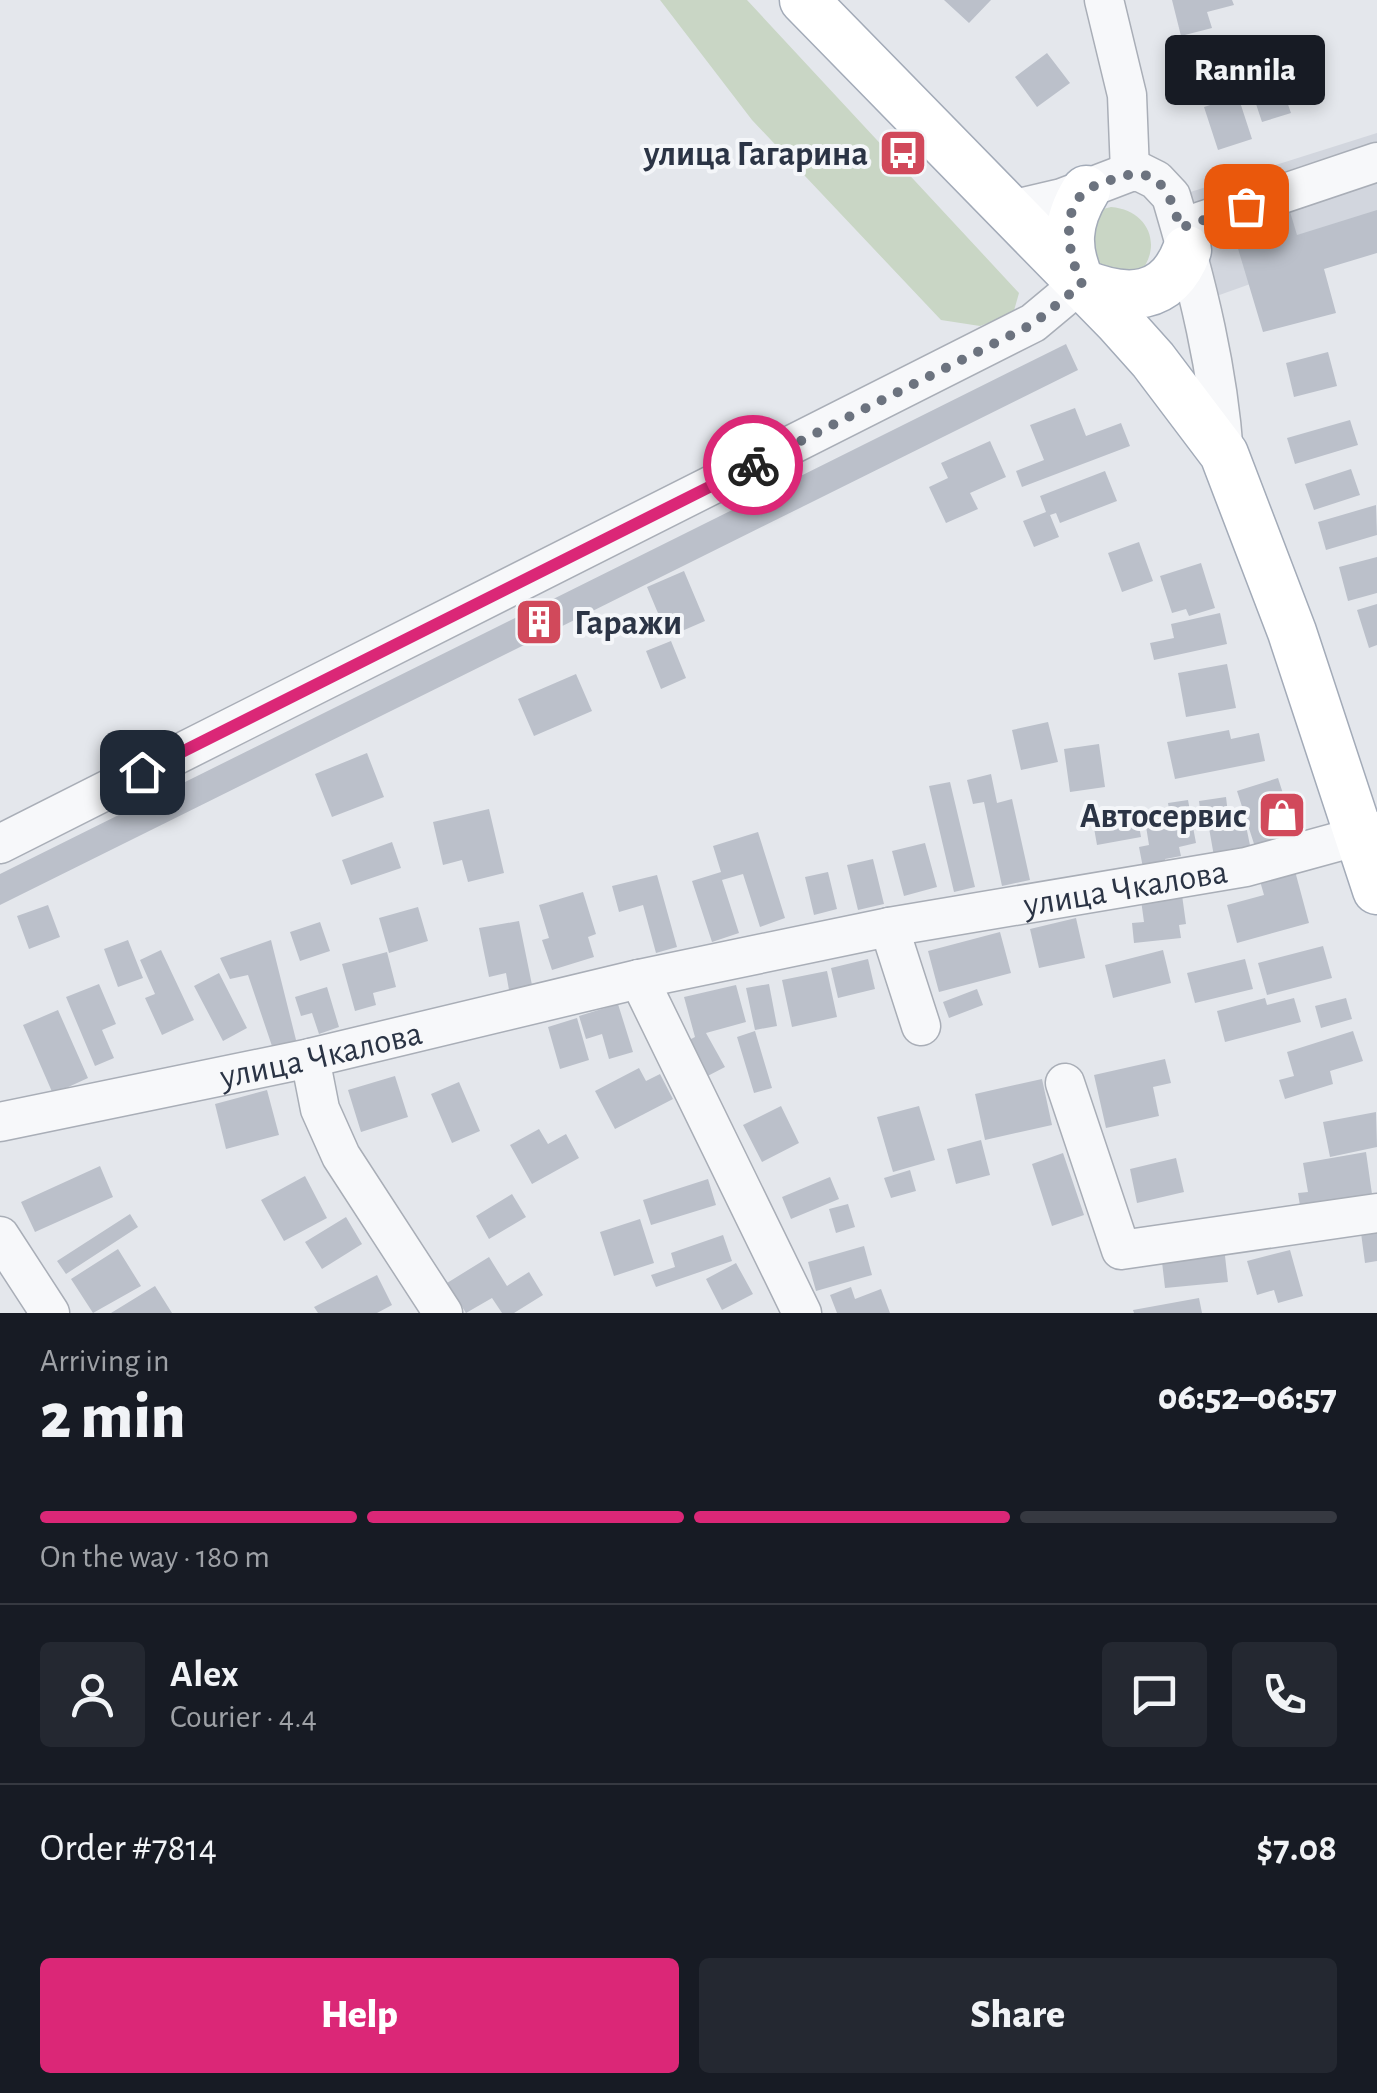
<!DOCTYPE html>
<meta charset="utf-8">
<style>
:root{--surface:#171b24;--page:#242831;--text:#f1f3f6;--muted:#9ea1a6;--line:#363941;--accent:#db2777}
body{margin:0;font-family:"Alegreya Sans",sans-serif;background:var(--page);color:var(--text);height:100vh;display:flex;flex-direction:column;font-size:38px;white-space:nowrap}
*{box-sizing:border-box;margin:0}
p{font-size:32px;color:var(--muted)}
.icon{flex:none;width:55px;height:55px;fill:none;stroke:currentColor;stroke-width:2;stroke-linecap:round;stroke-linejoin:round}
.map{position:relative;height:1313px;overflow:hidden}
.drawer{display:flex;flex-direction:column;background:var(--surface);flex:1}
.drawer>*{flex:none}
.pin{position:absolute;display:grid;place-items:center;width:85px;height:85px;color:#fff;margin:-42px;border-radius:20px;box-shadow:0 5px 15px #0006}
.courier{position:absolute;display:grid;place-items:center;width:100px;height:100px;margin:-50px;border:8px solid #db2777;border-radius:50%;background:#fff;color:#222;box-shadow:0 2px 12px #0007}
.bubble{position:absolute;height:70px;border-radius:10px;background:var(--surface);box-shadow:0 5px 15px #0003;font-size:32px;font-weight:800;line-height:70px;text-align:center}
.summary em{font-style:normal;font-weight:800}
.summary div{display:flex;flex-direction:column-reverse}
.summary{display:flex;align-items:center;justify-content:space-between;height:170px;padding:0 40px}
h1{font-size:65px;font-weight:800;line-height:75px}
.bar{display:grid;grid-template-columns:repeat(4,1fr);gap:15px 10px;align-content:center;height:120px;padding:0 40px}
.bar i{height:12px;border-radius:8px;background:var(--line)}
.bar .active{background:var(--accent)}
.bar p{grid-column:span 4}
.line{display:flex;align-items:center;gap:25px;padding:0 40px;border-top:2px solid var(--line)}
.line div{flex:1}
.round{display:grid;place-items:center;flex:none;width:105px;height:105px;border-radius:10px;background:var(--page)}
.button{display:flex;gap:20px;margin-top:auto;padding:20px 40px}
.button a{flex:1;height:115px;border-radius:10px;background:var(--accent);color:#fff;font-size:40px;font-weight:800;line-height:115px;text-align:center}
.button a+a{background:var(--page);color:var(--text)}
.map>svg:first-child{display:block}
</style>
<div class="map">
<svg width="1377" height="1313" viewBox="0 0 1377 1313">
<rect width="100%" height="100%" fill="#e4e7ec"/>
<path fill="#d2d6de" d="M1377,133v106l-166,59 -27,-104z"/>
<path fill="#c9d6c5" d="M660,0h87l272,293 -6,21 -33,12 -39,-6 -189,-200z
M1111,207c38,3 53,40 27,68l-37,7 -21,-55 19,-17z"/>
<path fill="#bbc0ca" d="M944,0h47l-22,23z
M1172,0h60l2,5 -27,7 5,16 -31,8z
M1251,36l11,31 -66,23 -10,-31z
M1047,53l23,30 -33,24 -22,-30z
M1279,79l12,34 -29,9 -11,-33z
M1238,96l14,43 -34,11 -14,-43z
M1288,205l9,30 80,-25v43l-53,16 12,44 -73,19 -30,-100z
M1066,344l12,26 -1078,535v-31z
M1328,352l9,34 -43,11 -8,-34z
M1075,408l11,28 35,-13 9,23 -108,41 -6,-16 28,-11 -14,-35z
M1350,420l8,25 -63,19 -8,-26z
M990,441l16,36 -36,16 8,16 -32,14 -17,-36 19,-9 -7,-15z
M1351,469l9,26 -46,15 -9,-26z
M1105,471l12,30 -57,22 -4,-10 -6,2 9,22 -25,10 -11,-26 23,-9 -6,-16z
M1376,505l1,30 -51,15 -8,-28z
M1139,542l14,39 -31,11 -14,-39z
M1377,557v36l-29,8 -9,-34z
M1201,563l14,45 -26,8 -3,-7 -14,4 -12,-37z
M684,571l21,50 -37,16 -21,-50z
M1377,604v41l-8,3 -12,-38z
M1220,613l7,31 -73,16 -4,-17 24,-5 -3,-14z
M671,641l15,37 -25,11 -15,-38z
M1227,664l9,44 -50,9 -8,-44z
M576,674l16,37 -58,25 -16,-37z
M1048,722l10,40 -37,8 -9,-40z
M1229,730l2,9 28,-6 6,28 -90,18 -8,-37z
M1099,744l6,43 -35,5 -6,-43z
M367,753l17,44 -52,20 -17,-43z
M991,774l6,29 15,-4 18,81 -28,6 -18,-84 -11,2 -6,-24z
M1278,778l18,56 -41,13 -18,-56z
M950,782l25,105 -21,5 -25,-106z
M1226,797l3,25 -27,3 -3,-24z
M1188,800l8,43 -17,4 2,9 -16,3 2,9 -23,5 -5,-26 10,-2 -4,-25 25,-4 -2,-13z
M489,809l15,64 -36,9 -6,-22 -19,5 -10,-43z
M1138,820l3,17 -44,8 -3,-17z
M1245,821l7,34 -37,7 -6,-34z
M758,832l27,86 -25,9 -17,-53 -21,6 17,53 -27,9 -20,-61 29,-9 -8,-26z
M392,842l9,26 -50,17 -9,-25z
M925,843l12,44 -33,9 -12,-45z
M873,859l11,45 -26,6 -11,-45z
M1295,871l14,52 -72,20 -10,-38 37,-10 -4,-14z
M828,872l9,37 -23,6 -9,-38z
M657,875l20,72 -21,6 -13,-48 -24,7 -7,-26z
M583,892l13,42 -8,3 6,20 -42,13 -10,-30 7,-2 -10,-33z
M1182,895l4,29 -7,1 2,13 -47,5 -2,-20 12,-1 -3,-22z
M48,905l12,32 -31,12 -12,-33z
M418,907l10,34 -39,12 -10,-35z
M1076,918l9,40 -46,10 -9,-39z
M519,921l13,64 -23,5 -3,-17 -17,4 -10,-49z
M320,922l10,29 -30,10 -10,-29z
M1000,932l11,41 -72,19 -11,-41z
M128,940l15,38 -25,9 -14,-38z
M271,940l26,104 -24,5 -25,-74 -18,4 -10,-21z
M1323,946l9,32 -65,17 -9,-32z
M161,950l33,70 -32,15 -17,-37 10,-4 -15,-34z
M1163,950l8,33 -58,15 -8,-33z
M387,952l9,35 -23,6 3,12 -21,6 -13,-47z
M868,959l7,30 -37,9 -7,-30z
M1245,959l8,30 -58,14 -8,-30z
M827,971l10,46 -45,10 -10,-47z
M219,973l28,55 -24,13 -29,-55z
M99,984l17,40 -14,6 12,28 -19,8 -29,-69z
M769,984l8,42 -22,4 -9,-42z
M736,985l10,37 -40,11 19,34 -27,14 -21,-35 18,-9 -11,-40z
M327,987l12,40 -20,7 -7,-21 -11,3 -6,-19z
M977,989l6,16 -34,13 -6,-16z
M1265,998l2,7 27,-7 7,24 -76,20 -8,-31z
M1346,998l6,21 -31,9 -6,-22z
M618,1004l15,48 -24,7 -7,-25 -16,5 -7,-23z
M58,1010l30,68 -35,16 -30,-69z
M577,1018l12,42 -29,9 -12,-42z
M755,1031l17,57 -18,5 -17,-56z
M1353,1031l10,30 -33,10 3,13 -48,15 -6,-19 15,-4 -7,-24z
M1165,1059l6,24 -18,4 6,29 -53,12 -12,-53z
M639,1068l7,13 14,-7 13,25 -58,30 -20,-38z
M395,1076l13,41 -47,15 -13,-42z
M1042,1079l10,46 -67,15 -10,-46z
M459,1082l21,49 -28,12 -21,-49z
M267,1090l12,45 -53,14 -11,-45z
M781,1106l18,37 -37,19 -19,-37z
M919,1106l16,54 -42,12 -16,-55z
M1376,1112l1,35 -47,10 -7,-35z
M539,1129l9,15 18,-10 13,24 -47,26 -22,-39z
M981,1140l9,35 -34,9 -9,-35z
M1366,1152l7,49 -72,11 -3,-19 10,-1 -5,-29z
M1063,1153l21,62 -32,11 -20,-62z
M1176,1158l8,34 -47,11 -7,-34z
M100,1166l13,31 -78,35 -14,-30z
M910,1170l6,21 -25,7 -7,-20z
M305,1176l22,42 -43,23 -23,-41z
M830,1177l9,22 -48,20 -9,-22z
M708,1179l8,26 -65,20 -8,-25z
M512,1194l14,23 -37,22 -13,-23z
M848,1204l7,23 -19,6 -7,-24z
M130,1214l8,13 -72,47 -9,-13z
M346,1217l16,27 -40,25 -17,-27z
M640,1219l14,44 -40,13 -14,-44z
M1377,1231v30l-12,2 -4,-30z
M723,1235l9,26 -76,26 -5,-12 24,-8 -4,-14z
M864,1246l8,29 -56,16 -8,-29z
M1224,1247l4,35 -63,6 -4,-35z
M118,1249l23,37 -48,27 -22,-34z
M1290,1250l13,46 -25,7 -4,-13 -17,5 -10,-34z
M489,1257l18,29 22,-14 14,23 -29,18h-12l-10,-15 -26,15 -19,-30z
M736,1263l17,31 -31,16 -16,-31z
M377,1275l15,30 -15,8h-59l-4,-6z
M155,1286l17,27h-61z
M851,1287l4,12 26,-10 9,24h-53l-7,-18z
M1199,1298l3,15h-68l-1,-3z"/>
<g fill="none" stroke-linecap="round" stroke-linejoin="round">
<g stroke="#a9aeb7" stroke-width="41">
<g id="minor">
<path d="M1104,0l23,95 3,77"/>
<path d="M1011,210l51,-12 68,-26h10l16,8 15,16 3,10c24,82 44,163 50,248"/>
<path d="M1181,228l196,-66"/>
<path d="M0,844l1033,-521 48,-40"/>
<path d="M889,927l32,99"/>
<path d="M639,979l163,334"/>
<path d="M310,1058l10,51 21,47 102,157"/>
<path d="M1065,1083l56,167 256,-37"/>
<path id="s1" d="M0,1122l310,-64 329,-79 250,-52 357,-60 131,-36"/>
<path d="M0,1236l50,77"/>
</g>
</g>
<g stroke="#a3abb8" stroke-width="51">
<path id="major" d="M804,0l315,322 34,38 71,94 68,178 85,258
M1086,190c-20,32 -21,60 -5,93 46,19 87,18 106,-33"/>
</g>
<use href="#minor" stroke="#f7f8fa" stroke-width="38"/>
<use href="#major" stroke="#fff" stroke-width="48"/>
</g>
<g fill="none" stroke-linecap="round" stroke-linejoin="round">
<path stroke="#6c737f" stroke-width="10" stroke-dasharray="0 18" d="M753,465l280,-141 49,-40c-13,-26 -24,-76 7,-95 6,-4 15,-7 22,-9 45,-18 58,8 69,48l66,-22"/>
<path stroke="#db2777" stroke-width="12" d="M142,772l611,-307"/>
</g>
<defs>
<g id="bus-square" transform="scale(2.5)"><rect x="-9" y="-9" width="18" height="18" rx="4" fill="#d1495b" stroke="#f4f6f9"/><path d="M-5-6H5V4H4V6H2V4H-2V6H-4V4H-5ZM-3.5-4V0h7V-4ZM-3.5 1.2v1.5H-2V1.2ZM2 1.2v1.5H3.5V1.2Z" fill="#fff"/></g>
<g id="building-square" transform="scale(2.5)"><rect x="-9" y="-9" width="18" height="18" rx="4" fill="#d1495b" stroke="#f4f6f9"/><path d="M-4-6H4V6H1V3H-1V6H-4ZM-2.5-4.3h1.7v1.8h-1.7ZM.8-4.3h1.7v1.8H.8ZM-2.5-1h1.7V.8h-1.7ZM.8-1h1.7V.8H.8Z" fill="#fff"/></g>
<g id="shop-square" transform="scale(2.5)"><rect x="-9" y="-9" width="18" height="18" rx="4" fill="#d1495b" stroke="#f4f6f9"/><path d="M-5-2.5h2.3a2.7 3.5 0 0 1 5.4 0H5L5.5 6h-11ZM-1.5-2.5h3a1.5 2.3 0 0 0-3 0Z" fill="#fff"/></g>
</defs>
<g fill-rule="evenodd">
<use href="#bus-square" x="903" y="153"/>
<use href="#building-square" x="539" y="622"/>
<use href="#shop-square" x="1282" y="815"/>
</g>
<g text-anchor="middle" stroke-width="8" stroke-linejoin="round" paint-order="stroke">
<g font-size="35" font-weight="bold" fill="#2b3445" stroke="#f4f6f9" text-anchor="end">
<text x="868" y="165">улица Гагарина</text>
<text x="574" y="634" text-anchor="start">Гаражи</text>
<text x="1247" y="827">Автосервис</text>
</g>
<g font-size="35" fill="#2b3445" stroke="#f4f6f9">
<text dy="12" stroke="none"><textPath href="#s1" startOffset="1150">улица Чкалова</textPath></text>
<text dy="12" stroke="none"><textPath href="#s1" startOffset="328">улица Чкалова</textPath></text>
</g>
</g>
</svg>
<div class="pin" style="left:1246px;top:206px;background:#ea580c"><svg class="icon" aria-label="bag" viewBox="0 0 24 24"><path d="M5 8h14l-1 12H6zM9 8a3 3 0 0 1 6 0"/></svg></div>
<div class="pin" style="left:142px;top:772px;background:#1f2937"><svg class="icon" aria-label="home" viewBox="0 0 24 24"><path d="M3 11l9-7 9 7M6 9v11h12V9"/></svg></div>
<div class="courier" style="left:753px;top:465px"><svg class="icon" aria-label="bike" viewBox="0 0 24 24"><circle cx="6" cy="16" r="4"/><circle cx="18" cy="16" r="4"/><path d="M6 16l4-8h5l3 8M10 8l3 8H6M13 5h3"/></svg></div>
<div class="bubble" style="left:1165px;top:35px;width:160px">Rannila</div>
</div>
<section class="drawer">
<div class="summary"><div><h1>2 min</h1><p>Arriving in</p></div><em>06:52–06:57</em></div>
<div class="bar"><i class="active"></i><i class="active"></i><i class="active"></i><i></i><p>On the way · 180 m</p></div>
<div class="line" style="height:180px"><a class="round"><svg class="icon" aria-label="person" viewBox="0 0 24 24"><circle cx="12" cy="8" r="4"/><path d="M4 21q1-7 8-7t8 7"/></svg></a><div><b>Alex</b><p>Courier · 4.4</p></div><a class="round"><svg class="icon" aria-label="chat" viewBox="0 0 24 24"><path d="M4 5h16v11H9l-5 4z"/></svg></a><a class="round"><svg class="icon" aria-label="phone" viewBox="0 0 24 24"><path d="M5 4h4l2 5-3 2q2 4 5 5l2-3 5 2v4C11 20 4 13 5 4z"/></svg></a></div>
<div class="line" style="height:130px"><div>Order #7814</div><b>$7.08</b></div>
<div class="button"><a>Help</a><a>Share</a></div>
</section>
